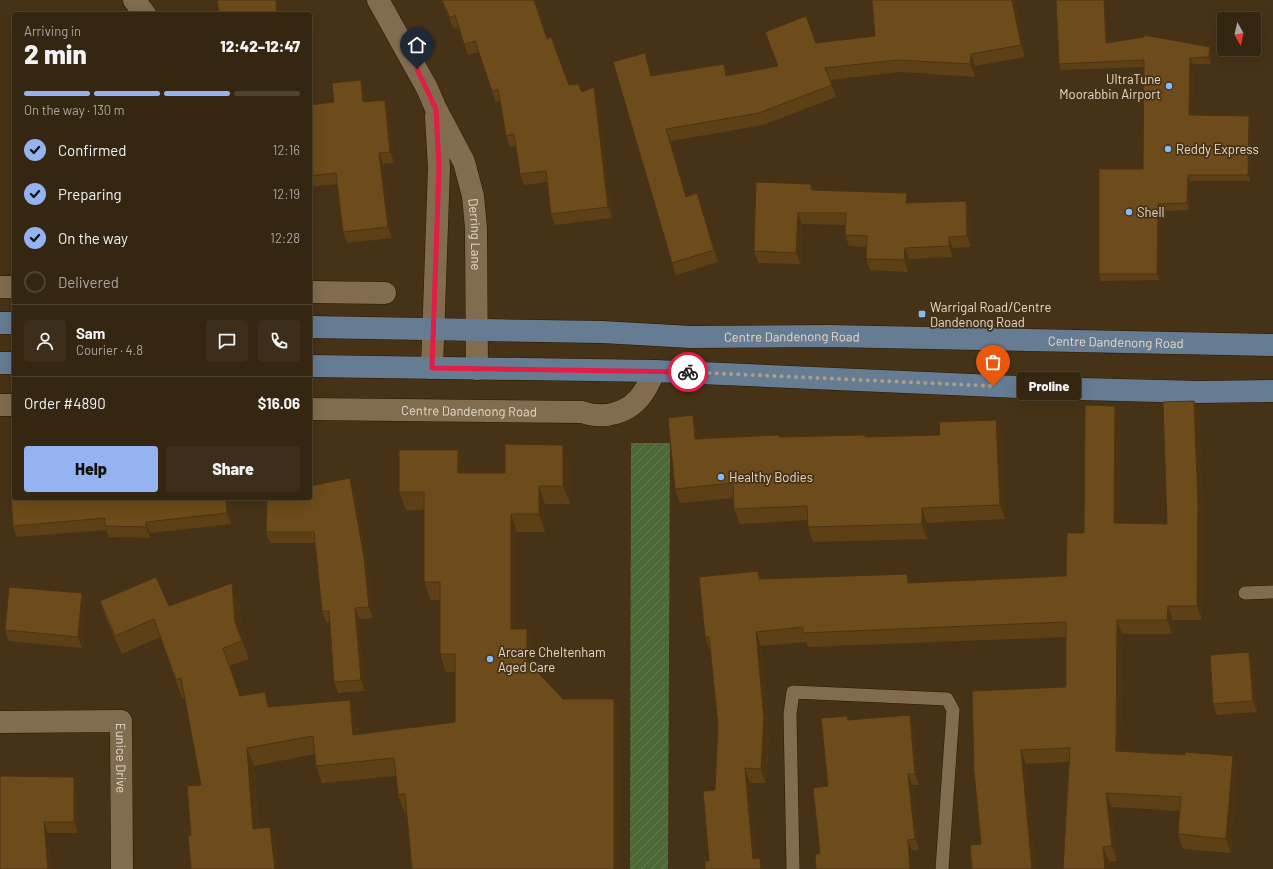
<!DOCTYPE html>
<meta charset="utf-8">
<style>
:root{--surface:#342611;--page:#3c2e1a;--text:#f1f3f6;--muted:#a9a59f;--line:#4e4331;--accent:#95b2f1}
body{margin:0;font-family:Barlow,sans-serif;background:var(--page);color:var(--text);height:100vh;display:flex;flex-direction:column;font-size:15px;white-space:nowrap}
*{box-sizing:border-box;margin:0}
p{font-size:13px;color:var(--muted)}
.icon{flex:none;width:22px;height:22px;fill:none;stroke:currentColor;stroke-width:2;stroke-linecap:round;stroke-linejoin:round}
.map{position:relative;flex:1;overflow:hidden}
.drawer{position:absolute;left:12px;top:12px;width:300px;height:488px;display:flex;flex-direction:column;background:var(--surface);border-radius:4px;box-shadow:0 4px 16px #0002,0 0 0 1px var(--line)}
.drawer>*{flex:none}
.needle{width:26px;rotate:172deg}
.fabs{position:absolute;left:1217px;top:12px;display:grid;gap:8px}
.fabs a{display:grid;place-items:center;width:44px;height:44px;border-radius:4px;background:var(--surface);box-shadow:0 4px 16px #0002,0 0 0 1px var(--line);font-size:20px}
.pin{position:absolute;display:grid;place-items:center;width:34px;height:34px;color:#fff;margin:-41px -17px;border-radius:50% 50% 50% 0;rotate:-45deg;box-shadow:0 0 4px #0007}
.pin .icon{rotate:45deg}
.courier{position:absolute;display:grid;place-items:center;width:40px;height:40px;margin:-20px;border:3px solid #e11d48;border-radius:50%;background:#fff;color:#222;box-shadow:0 1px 5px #0007}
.bubble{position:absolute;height:28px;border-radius:4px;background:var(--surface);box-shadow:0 4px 16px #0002,0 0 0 1px var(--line);font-size:13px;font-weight:800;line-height:28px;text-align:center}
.headline em{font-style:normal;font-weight:800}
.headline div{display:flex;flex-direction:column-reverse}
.headline{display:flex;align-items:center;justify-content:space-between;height:68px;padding:0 12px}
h1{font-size:26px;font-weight:800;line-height:30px}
.bar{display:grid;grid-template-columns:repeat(4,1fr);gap:6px 4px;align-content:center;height:48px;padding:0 12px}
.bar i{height:5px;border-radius:3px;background:var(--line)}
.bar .active{background:var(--accent)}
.bar p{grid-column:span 4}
.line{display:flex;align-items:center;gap:10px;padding:0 12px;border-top:1px solid var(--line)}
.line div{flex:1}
.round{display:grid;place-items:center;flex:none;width:42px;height:42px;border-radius:4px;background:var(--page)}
ol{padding:0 12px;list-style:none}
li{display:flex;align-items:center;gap:12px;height:44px}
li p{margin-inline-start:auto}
li .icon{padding:4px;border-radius:50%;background:var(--accent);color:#111;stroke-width:4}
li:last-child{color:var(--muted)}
li i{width:22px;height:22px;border:2px solid var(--line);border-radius:50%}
.primary-button{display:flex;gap:8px;margin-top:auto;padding:8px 12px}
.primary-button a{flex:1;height:46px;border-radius:4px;background:var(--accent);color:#111;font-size:16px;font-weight:800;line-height:46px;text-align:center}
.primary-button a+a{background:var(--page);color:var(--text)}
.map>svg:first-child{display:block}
</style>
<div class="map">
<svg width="1273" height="869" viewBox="0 0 1273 869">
<defs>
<pattern id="garden-furrows" width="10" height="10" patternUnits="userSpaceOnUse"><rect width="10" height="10" fill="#4e6938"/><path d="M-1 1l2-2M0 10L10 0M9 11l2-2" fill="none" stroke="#677e53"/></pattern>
</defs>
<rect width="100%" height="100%" fill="#463217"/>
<path fill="url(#garden-furrows)" d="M631,443h39l-2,426h-38z"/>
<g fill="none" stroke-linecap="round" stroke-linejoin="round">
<g stroke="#2c1900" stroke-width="14">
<path id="lane" d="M1245,593l28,-1
M793,869l-3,-155 3,-22 154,7 6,11 -11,159"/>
</g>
<g stroke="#2c1900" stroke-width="23">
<g id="street">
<path d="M134,0l11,14"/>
<path id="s1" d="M378,0l49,88 9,21 28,53 9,34 3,32 1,141"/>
<path d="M0,287h14"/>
<path d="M310,292l75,1"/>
<path d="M432,368l7,-200 -3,-52"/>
<path d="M0,405h14"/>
<path id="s2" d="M310,409l272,3c22,8 48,1 61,-19 5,-7 8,-15 12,-22"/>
<path id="s3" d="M0,722l121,-1 1,148"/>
</g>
</g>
<g stroke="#2c1900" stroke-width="23">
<g id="primary">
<path d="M0,323h14"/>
<path id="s4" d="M310,327l292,5 89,5 137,-1 445,9"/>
<path d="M0,363h14"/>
<path d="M310,366l345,5 386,17 159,4 73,-1"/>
</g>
</g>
<use href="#lane" stroke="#826c4f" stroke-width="13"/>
<use href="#street" stroke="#826c4f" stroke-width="22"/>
<use href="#primary" stroke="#667c93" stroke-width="22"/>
</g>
<path fill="#5e4016" d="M441,0h94l12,38 22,47 13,7 12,-5 4,11 14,120 -57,7 -4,-11 -4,-32 -23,3 -4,-11 -4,-28 -6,1 -4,-11 -6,-36 -4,2 -17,-50 -11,3 -9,-28 -5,2z
M1015,0l10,57 -50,9v11l-74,-5 -71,8 6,17 -73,28 -92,16 15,55 15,9 17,57 -42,13 -4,-12 -23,-198 3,10 72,-11 4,11 50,-9 38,-23 59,-7z
M1108,42l104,11 -1,11h-18l-1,51 59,7 -1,59h-60l-1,29 -29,1v69l-59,1 -2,-7 44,-105 1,-102 -83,3 -2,-6z
M361,80l4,11 1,11 19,-2 4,11 5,52 -11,1 9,74 -45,5 -4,-11 -5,-48 -28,3v-82l24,-3z
M811,184l2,6 157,22 1,35 -18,1v9l-44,2 -1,13 -38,-2 -4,-11v-12l-17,-1 -4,-11v-10l-43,-1 -1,40 -43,-1 -4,-12z
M1194,401l5,14 4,101 -1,104h-29l-1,14h-50l-1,117 117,19 -7,83 -48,-4 -5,-15 2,-23 -68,-4 5,54h-8v8h-46l6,-107 -43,2 10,105h-64l9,-25 -7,-73 92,-84v-50l-258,10 -2,-5 -45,4 8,88 -3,49h-16l-41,78 6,-71 3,-65 -7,-74h-1l-5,-14 53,-66 3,8 149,4 156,-7 18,-43 36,-113 -1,103 48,1z
M996,420l6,15 3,84 -78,4v16l-114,3 -5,-15v-7l-68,4 -6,-15v-11l-54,5 -5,-14 23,-59 1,8 80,-3v2l86,-2 1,2 74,-2z
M563,445l7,18v41h-25v28h-28v97h10l6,17v22l30,31h51l7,18 -1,152h-208l-6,-56h-1l-7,-18 -2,-19 -74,7 -6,-17 -1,-12 -61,12 4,62 12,-1 7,18 -86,-10 10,-50 -16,-88 -3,1 -22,-61 -38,17 -16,-35 -6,-18 69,5 70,-5 3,39 7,19 -20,7 11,30 31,11 79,-7 6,18 2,16 97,-12v-50h-9l-6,-18v-54h-9l-7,-18v-72h-18l-7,-18 59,-42 6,17v6h41z
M354,489l14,80 5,49 -14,1 6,72 -27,2 -4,-11 -4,-60h-4l-4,-11 -7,-68h-45l-4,-11z
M14,498h215l2,26 -81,9v5l-41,-1 -3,-7 -89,7 -4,-11z
M82,593l4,11 -4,44 -73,-7 -4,-11z
M1249,652l4,11 4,49 -40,3 -4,-11z
M910,715l4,11 5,59h-7l7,65 -99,4 8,-68 19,-70 2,4z
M0,776l78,12v45h-30l3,36h-51z"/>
<path fill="#4c3412" d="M276,0h1l4,10v4h-4z
M534,0h1l16,50 -4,-11z
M1012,0h3l10,57 -4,-12z
M1104,0h2l2,49 -2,-6z
M1210,47l2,6 -1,11 -2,-7z
M645,53l4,12 7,23 -5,-12z
M971,54l4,12v11l-5,-13z
M1190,58l3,6 -1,58 -3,-7z
M724,64l4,12h-2z
M361,80l4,11 2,22 -4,-11z
M594,87l4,11 14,120 -4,-11z
M385,100l4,11 5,52 -4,-11z
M1249,116l2,6 -1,59 -2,-6z
M666,129l5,12 19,68 -4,-12z
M379,153l4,11 9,74 -4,-11z
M1188,175l2,6 -1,29 -2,-7z
M697,193l4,12 17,57 -4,-12z
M907,193l4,11 -5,-1z
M966,201l4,11 1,35 -4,-11z
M1158,204l2,7v69l-3,-6z
M798,213l4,11 -1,40 -5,-11z
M949,237l4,11v9l-4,-11z
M905,248l4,11 -1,13 -4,-12z
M1194,401l5,14 4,101 -1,104 -5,-14z
M1115,406l5,14 -1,117 -5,-14z
M693,415l5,15 3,23 -6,-14z
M996,420l6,15 3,84 -5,-14z
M563,445l7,18v41l-7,-18z
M458,450l6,17v23l-6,-17z
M350,478l4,11 14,80 5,49 -4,-11z
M539,486l6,18v28l-6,-18z
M226,498h3l2,26 -4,-11z
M922,508l5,15v16l-5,-15z
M511,514l6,18v115l-6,-18z
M146,522l4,11v5l-4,-11z
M907,574l5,15 -4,-6z
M232,583l7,18 3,39 -7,-18z
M82,593l4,11 -4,44 -4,-11z
M1168,606l5,14 -1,14 -5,-14z
M355,608l4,11 6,72 -4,-11z
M1117,620l5,14 -1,131 -5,-14z
M527,629l6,17v33l-6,-18z
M756,632l5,14 8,88 -3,49 -5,-14z
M1249,652l4,11 4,49 -4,-11z
M265,692l7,18 -4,-3z
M614,699l7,18 -1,152h-6z
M350,700l6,18 4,35 -7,-18z
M910,715l4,11 5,59 -4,-11z
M247,748l7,18 5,81 -6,-18z
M1021,750l5,14 10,105h-4z
M1233,756l5,14 -7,83 -5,-14z
M745,768l5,15 8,86 -5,-10z
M908,774l4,11 7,65 -4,-11z
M74,777l4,11v45l-4,-11z
M1106,793l6,14 5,54 -5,-15z
M44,822l4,11 3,36h-3z
M270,827l7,18 2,24h-4z
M908,840l4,11 1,18h-3z
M1103,847l6,14v8h-4z
M760,858l4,11h-3z"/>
<path fill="#6d4b1a" stroke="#4c3412" d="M217,0h59l1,14h-58z
M442,0h92l13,39 4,-2 18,48 9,-1 4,8 12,-5 14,120 -57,7 -5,-43 -26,3 -6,-40 -8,2 -8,-47 -6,2 -17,-50 -11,3 -9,-29 -5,3z
M872,0h140l9,45 -50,9 -1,10 -73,-4 -72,8 7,17 -73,28 -93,16 20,68 11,-4 17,57 -42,13 -59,-201 32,-9 6,23 73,-12 2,12 52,-10 -13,-34 41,-16 10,27 59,-7z
M1056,0h48l2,43 38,-6v-2l66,12 -1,10 -19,1 -1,57 60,1 -1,59h-60l-1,28 -29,1 -1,70h-58v-105h44l1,-109 -85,4z
M361,80l2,22 22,-2 5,52 -11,1 9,74 -45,5 -7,-59 -26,3v-71l24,-3 -2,-19z
M756,182l55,2v6l96,3 -1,10 60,-2 1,35 -18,1v9l-44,2 -1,12 -38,-1 1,-23 -22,-1 1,-22h-48l-2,40 -42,-2z
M1194,401l4,101 -1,104h-29l-1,14h-50l-1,131 69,4v-3l48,4 -7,83 -48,-5 3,-37 -75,-4 6,53 -9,1 2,22h-42l7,-121 -49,2 11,119h-60l-2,-24 11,-1 -7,-73 -2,-80 94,-4v-65l-263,11v-6l-47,5 8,87 -3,50 -16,-1 8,91 7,-1 1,11h-56v-8h4l-6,-70 12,-1 3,-65 -9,-88h-4l-6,-60 59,-6 1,8 148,-5 1,9 158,-7 1,-43h17l1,-128 30,1 -1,117 53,1 -4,-122z
M693,415l2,24 84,-4v2l86,-2v2l75,-2 -1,-13 57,-2 4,85 -78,3v16l-114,3 -1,-21 -73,3 -1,-26 -58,6 -7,-71z
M505,444l58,1v41h-24v28h-28v115h16v32l36,38h51v170h-202l-7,-75 -7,1 -4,-37 -78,8 -3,-30 -66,12 6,81 17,-2 5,42h-84l-3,-33 3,-1 -4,-49 14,-1 -20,-107 -5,2 -22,-61 -39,17 -15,-35 56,-24 13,29 63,-23 3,39 7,19 -19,7 17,48 25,-4 3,15 82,-7 3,35 102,-13v-68h-15v-72h-16v-90h-25v-42h59v23h47z
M350,478l14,79 5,50 -14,1 6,72 -27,2 -5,-71h-7l-8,-79h-48l1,-34h43v-12z
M11,496h3v2h212l1,15 -81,9v5l-41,-1v-8l-92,8z
M9,587l73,6 -4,44 -73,-7z
M1249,652l4,49 -40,3 -3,-49z
M910,715l5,59h-7l7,65 -7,1 2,29h-94l-1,-15h5l-7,-66 15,-2 -7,-68 26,-2 1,4z
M0,776l74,1v45h-30l4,47h-48z"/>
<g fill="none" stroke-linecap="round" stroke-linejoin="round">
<path stroke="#ad9e8a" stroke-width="4" stroke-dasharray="0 7.2" d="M688,372l305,14"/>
<path stroke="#e11d48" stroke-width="5" d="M417,69l19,40 3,59 -7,200 256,4"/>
</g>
<g fill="#84bcfb" stroke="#463217" stroke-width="1.5">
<circle cx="1169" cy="86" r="4"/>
<circle cx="1168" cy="149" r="4"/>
<circle cx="1129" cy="212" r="4"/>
<rect x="918" y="310" width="8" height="8" rx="2"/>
<circle cx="721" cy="477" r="4"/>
<circle cx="490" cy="659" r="4"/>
</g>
<g text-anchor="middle" stroke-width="3.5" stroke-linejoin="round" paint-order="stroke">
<g font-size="13" fill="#e5d8c8" stroke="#463217" text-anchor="start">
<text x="1161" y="84" text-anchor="end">UltraTune<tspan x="1161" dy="15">Moorabbin Airport</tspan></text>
<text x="1176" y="154">Reddy Express</text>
<text x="1137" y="217">Shell</text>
<text x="930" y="312">Warrigal Road/Centre<tspan x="930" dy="15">Dandenong Road</tspan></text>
<text x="729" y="482">Healthy Bodies</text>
<text x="498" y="657">Arcare Cheltenham<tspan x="498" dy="15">Aged Care</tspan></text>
</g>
<g font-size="13" fill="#e5d8c8" stroke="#463217">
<text dy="5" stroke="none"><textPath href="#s1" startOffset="257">Derring Lane</textPath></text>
<text dy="5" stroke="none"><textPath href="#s4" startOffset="482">Centre Dandenong Road</textPath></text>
<text dy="5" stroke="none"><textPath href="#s4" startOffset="806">Centre Dandenong Road</textPath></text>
<text dy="5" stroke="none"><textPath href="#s2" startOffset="159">Centre Dandenong Road</textPath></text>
<text dy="5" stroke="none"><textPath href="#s3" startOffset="158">Eunice Drive</textPath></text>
</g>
</g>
</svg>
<div class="fabs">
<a><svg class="needle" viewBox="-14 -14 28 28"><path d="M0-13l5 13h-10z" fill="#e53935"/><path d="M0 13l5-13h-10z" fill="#a9a59f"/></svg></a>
</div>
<div class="pin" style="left:993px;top:386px;background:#ea580c"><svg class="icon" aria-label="bag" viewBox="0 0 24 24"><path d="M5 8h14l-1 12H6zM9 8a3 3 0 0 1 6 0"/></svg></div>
<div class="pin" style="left:417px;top:69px;background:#1f2937"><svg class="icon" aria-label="home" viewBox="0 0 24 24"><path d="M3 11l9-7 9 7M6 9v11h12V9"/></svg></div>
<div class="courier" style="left:688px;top:372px"><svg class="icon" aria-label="bike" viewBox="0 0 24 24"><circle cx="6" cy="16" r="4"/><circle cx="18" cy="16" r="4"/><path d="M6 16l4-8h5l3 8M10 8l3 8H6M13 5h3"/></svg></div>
<div class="bubble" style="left:1017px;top:372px;width:64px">Proline</div>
<section class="drawer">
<div class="headline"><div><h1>2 min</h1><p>Arriving in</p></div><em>12:42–12:47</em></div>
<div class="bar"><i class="active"></i><i class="active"></i><i class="active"></i><i></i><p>On the way · 130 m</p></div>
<ol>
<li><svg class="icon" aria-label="check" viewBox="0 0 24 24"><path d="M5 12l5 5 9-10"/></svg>Confirmed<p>12:16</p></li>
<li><svg class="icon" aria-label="check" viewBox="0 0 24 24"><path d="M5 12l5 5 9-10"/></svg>Preparing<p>12:19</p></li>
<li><svg class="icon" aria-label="check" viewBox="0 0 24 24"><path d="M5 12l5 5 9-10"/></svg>On the way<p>12:28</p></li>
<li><i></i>Delivered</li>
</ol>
<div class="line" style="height:72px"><a class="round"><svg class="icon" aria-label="person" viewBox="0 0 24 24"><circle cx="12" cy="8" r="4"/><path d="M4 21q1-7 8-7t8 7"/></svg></a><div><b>Sam</b><p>Courier · 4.8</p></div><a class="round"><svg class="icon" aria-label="chat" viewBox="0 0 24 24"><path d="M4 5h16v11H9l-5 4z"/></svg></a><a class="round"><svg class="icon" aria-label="phone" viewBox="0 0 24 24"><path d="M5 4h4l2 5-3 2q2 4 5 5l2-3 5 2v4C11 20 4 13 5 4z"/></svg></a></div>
<div class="line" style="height:52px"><div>Order #4890</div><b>$16.06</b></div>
<div class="primary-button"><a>Help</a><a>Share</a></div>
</section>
</div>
